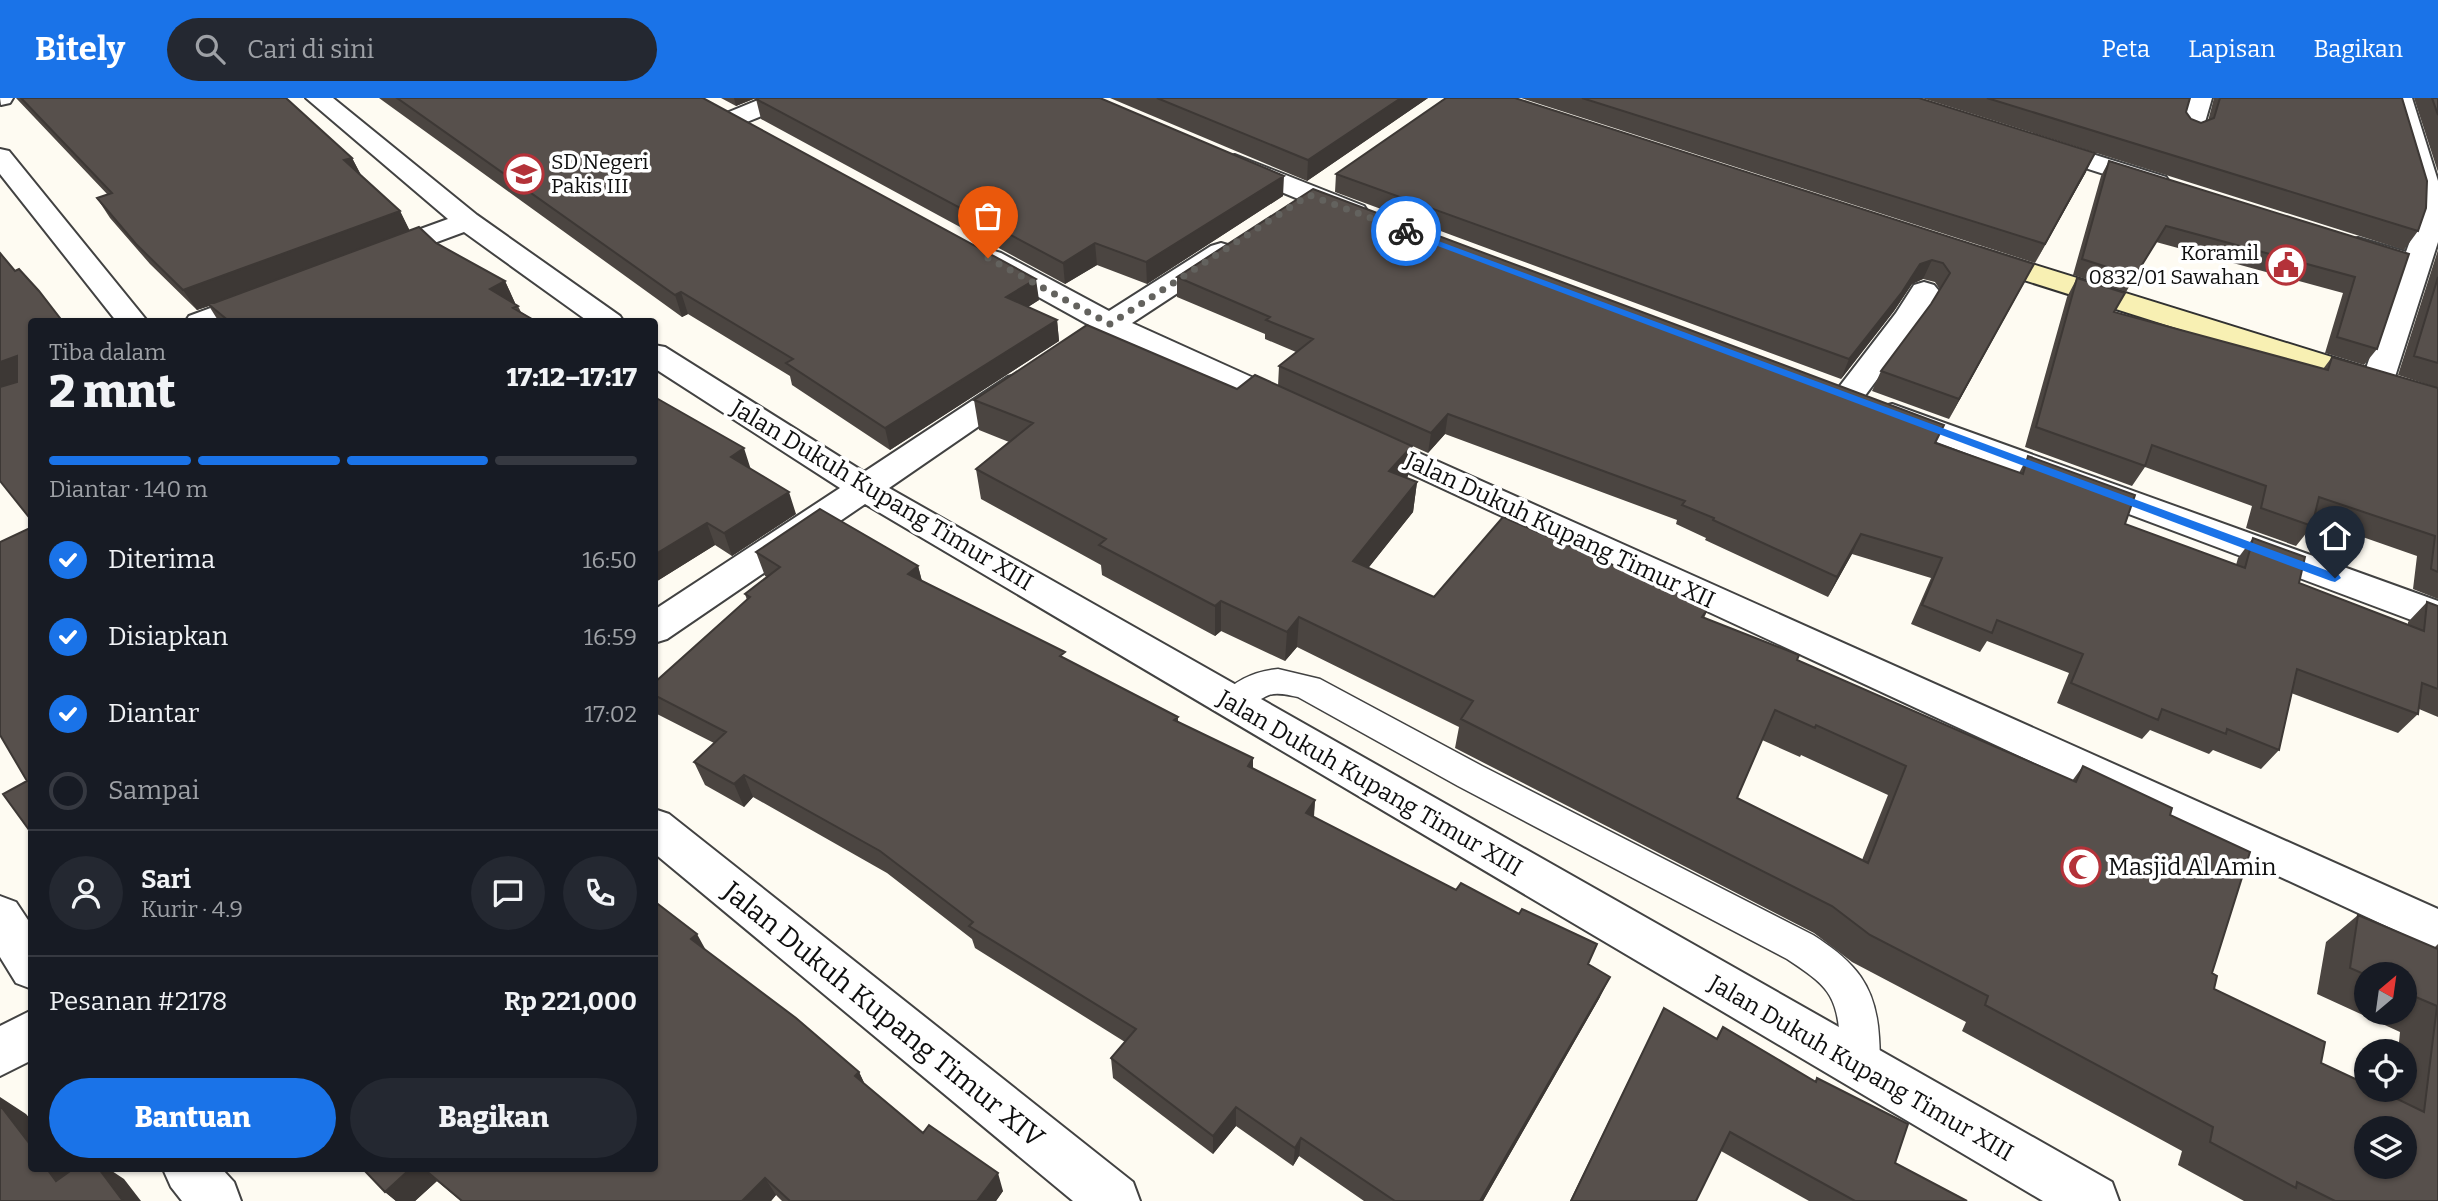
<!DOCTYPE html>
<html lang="id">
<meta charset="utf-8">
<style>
:root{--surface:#171b24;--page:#242831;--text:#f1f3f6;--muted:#9ea1a6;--line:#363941;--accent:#1a73e8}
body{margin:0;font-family:Bitter,serif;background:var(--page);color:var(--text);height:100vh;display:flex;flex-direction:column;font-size:26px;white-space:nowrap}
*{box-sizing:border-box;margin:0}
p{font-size:23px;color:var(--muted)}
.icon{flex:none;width:38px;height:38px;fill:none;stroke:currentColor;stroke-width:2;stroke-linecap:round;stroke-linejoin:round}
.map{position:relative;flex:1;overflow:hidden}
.drawer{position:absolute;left:28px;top:220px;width:630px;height:854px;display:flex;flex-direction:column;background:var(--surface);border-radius:7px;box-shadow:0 2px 5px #0004}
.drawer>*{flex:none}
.needle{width:46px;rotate:29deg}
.tools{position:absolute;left:2354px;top:864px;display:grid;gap:14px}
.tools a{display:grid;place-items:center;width:63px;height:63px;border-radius:50%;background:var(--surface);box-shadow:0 2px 5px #0004;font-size:35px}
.pin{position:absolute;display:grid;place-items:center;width:60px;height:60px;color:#fff;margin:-72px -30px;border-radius:50% 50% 50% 0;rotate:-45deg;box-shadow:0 0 7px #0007}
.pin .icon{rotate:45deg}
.courier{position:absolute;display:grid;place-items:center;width:70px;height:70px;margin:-35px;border:5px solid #1a73e8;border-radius:50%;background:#fff;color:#222;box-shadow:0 2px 9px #0007}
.overview em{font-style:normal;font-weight:800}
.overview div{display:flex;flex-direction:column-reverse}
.overview{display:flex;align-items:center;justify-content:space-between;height:119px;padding:0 21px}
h1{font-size:46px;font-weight:800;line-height:52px}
.bar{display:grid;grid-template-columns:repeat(4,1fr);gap:10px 7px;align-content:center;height:84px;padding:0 21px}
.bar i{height:9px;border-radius:5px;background:var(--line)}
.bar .current{background:var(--accent)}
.bar p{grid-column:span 4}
.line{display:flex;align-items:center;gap:18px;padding:0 21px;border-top:2px solid var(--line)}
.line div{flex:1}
.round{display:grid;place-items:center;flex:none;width:74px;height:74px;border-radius:37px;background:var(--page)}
ol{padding:0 21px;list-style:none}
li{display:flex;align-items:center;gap:21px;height:77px}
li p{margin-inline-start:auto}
li .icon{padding:7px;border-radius:50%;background:var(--accent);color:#fff;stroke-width:4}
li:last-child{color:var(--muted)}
li i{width:38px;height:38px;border:4px solid var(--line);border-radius:50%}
.button{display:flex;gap:14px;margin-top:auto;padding:14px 21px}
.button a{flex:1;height:80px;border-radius:42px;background:var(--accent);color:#fff;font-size:28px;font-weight:800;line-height:80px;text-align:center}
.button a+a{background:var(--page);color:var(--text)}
header{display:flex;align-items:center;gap:42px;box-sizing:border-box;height:98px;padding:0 35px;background:var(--accent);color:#fff}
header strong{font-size:33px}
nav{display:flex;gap:38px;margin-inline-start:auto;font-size:24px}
.search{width:490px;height:63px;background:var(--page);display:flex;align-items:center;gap:18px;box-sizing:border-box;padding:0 24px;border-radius:38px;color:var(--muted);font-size:26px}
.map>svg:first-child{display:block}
</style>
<header>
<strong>Bitely</strong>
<div class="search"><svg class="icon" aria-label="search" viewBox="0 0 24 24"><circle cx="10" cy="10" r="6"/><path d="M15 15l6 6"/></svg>Cari di sini</div>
<nav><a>Peta</a><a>Lapisan</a><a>Bagikan</a></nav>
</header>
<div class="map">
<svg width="2438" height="1103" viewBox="0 0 2438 1103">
<rect width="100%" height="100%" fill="#fefbf2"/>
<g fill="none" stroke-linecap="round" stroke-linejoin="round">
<g stroke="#424242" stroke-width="3">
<path id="lane" d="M1278,571l42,10 162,87 331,169c42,27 63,50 66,102 1,16 2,29 -5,43l-14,6 -14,-6c-6,-13 -6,-23 -6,-37 -2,-50 -14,-58 -53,-84l-329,-173 -160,-89c-10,-2 -20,-5 -29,-2 -20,8 -22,24 -47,16l-4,-9c11,-20 37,-31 60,-33z"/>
</g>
<g stroke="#424242" stroke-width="4">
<path id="street" d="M0,0h13l-3,5 -9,2z
M306,0h27l144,117 143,101 4,6h-35l-125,-90 -73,27 -10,3 -10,-3 -4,-6 4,-6 77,-28z
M763,0h34l-3,5 -52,21 -9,2 -9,-2 -3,-5 3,-5z
M2188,0h24l-11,38 -9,3 -9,-3 -4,-5z
M2388,0h24l26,83v61l-45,141 -5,7 -11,3 -11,-3 -5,-7 39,-114 -52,-17 -4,-6 4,-6 10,-2 48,14 9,-25 1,-28z
M2041,40l125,39 4,6 -4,6 -9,2 -125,-40 -4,-5 4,-5z
M0,51l9,2 139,171h-31l-117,-148z
M1235,57l129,51 4,6 -4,6 -10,2 -10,-2 -118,-49 -4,-6 4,-6z
M1221,145l10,3 4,6 -4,6 -99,65 168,76 5,7 -5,7 -11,3 -11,-3 -166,-77 -20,9 -11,-3 -4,-6 12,-11 -108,-60 -4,-6 4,-6 10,-3 10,3 108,58 102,-65z
M1924,184l10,3 5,6 -19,31 -62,83 -11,3 -11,-3 -5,-7 5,-7 60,-78 18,-28z
M265,190l10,3 5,6 -5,6 -48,19h-42l4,-6z
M654,247l11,2 199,125 144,-95 11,-3 11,3 5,7 -5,7 -141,97 1223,694 7,19h-76l-1178,-697 -198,135 -13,4v-33l186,-122 -186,-120z
M1892,306l546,197v29l-557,-209 -5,-7 5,-7z
M1363,330l1075,481v41l-1087,-504 -5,-7 5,-7z
M654,711l15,5 464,368 7,19h-67l-419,-348z
M0,798l16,6 16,24v63l-16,-6 -16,-26z
M32,912v50l-32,16v-50z
M163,1071h59l12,13 7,19h-59l-11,-14z"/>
</g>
<g stroke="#313131" stroke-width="4">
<path id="secondary" d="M1980,150l458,142v21l-468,-148 -4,-6 4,-6z"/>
</g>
<use href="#lane" fill="#fff" fill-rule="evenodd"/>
<use href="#street" fill="#fff" fill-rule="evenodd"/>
<use href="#secondary" fill="#f8f0b3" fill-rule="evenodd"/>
</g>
<path fill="#4b4541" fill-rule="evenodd" d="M16,0h270l66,60 10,19 38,34 9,19 27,13 69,38 10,22h-1l4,3 3,6 16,10h-318l-10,-16 -12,4 -47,-46 -40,-46 -13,-20 11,-3z
M379,0h324l336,202 -11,7 29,13 2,21 -169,109 -98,-65 -2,-9 -102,-62 -6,3z
M721,0h35l-20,8z
M1110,0h318l-121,83z
M1521,0h398l167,74 -51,91z
M1922,0h268l-4,14 5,7 10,4 7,-2 6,-23h188l16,133 -14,19z
M2414,0h24v74z
M756,1l527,97 -136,88 -50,-19 -32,19 -304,-165z
M2109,63l300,93 -32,95 -13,16 -39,-12 18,-60 -187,-51 -30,50 -53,-17 28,-99z
M1336,76l698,90 -85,155 -77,-28 9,-20 50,-67 9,-14 -5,-8 -12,-3 -11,5 -18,27 -53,68 -506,-187z
M2438,152v138l-40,-13z
M1177,179l767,148 -9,18 84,30 9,-17 97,68 111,41 2,-7 15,-20 46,45 109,42v-3l19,-20 11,4v111l-19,-8 -1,5 -20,19 -107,-40 -12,57 -18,19 -48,-19 -4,4 -59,-24 -8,9 -85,-36 12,-30 -82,-32 -7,11 -69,-28 20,-46 -79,-24 -24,43 -123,-57 1,-2 -30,-14 1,-4 -232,-86 -17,19 -80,-36 60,59 -2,2 11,4 -4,30 -45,56 66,29 275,10 -5,11 93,42 275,121 11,-15 87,49 42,158 2,16 107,74 71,33v-6h12v-38h-6l2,-20 -83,-38 9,-52 32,-27 76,33 4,-4v257h-194l-66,-36 4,-14 -220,-120 4,-9 -114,-60 -38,-29 -359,-185 4,-21 -162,-80 -12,14 -64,-30 -6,5 -113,-61 -1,-10 -120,-66 -5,-30 33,-27 -30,-12 -5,-30 263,-11 41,-3 1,-20 17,-14 -31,-13v-5l-88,-37zM1762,642l38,17 1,-2 87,40 -26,65 -125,-62zM2366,877h38v38h-38z
M2077,180l37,34 209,57 9,-12 106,31v211l-25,-10 4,-33 -103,-36 -2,6 -16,20 -50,-18 6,-22 -107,-39 -13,19 -107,-39 42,-150z
M751,371l45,45 -64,42 -17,-11 -61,38z
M756,454l162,14 4,15 144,78 112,58v5l75,36v11l62,31 -1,17 275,148 11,32 -117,204h-119l-65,-45 -6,10 -57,-40 -23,28 -100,-76 -2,-20 14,-16 -150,-94 -3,-9 -85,-66 -134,-76 -9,10 -39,-22 -11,-23 20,-19 -57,-29 -3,-5v-26l93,-83 -2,-6 22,-17 -2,-1z
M706,852l153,122 6,13 58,48 80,58 -7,10h-214l-6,-6 -5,6h-310l-24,-20 -22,20h-19l-11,-9z
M1664,910l53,31 6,-12 91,55 3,-4 78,85 72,38h-158l-88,-50 -25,50h-126z"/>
<path fill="#3d3835" d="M734,0h22l-20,8z
M1401,0h27l-121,83 1,-21z
M2095,55l-9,19 -51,91 10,-19z
M352,60l10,19 -18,-17z
M1284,78l-1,20 -136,88 -1,-22z
M400,113l10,20 -200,74 -3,-2 2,3 -12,4 -14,-20z
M1095,145l2,22 -32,19 -2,-21z
M1932,162l-9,19 -11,5 -18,27 -53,68 8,-20 71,-95z
M2034,166l-10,19 -75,136 10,-20z
M1036,181l3,21 -30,19 -3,-22z
M505,183l10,22 -16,8 -9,-22z
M681,194l7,22 -6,3 -7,-22z
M1057,222l2,21 -169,109 -5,-22z
M17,258l15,22 -32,10v-26z
M1448,316l-3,20 -17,19 3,-20z
M1412,348l-4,30 -23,25 4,-30z
M744,350l7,22 -20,-13z
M1417,384l-4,30 -63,79 3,-30z
M789,394l7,22 -64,42 -8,-23z
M707,425l8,22 -61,38v-28z
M1861,436l-9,20 -24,43 9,-20z
M918,468l6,24 -16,-16z
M1221,503v30l-6,5v-30z
M1299,519l-2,30 -12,14 2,-29z
M1253,660v23l-5,-15z
M744,677l9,22 -9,10 -10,-23z
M1315,702l-2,23 -7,-10z
M697,836l11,20 -17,-15z
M1610,879l-10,20 -117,204h-3z
M859,974l9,19 -13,-15z
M0,999l26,17 6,7v26l-32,-42z
M1236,1009v19l-23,28v-18z
M1301,1040l-2,18 -6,10 2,-18z
M47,1071h20l24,32 -35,-20z
M99,1071h10l15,10 17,22h-18z
M410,1071h13l14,12 -22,20h-19l-11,-9z
M998,1075l5,18 -7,10h-19z
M765,1080l11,17 -5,6h-29z"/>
<path fill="#57504c" stroke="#3d3835" stroke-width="2" fill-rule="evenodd" d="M21,0h265l66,60 -8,2 56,51 -217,79 -47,-46 -39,-46 15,-5z
M397,0h306l333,181 -30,18 51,23 -172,108 -99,-65 7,-4 -112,-67 -6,3z
M759,0h341l184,78 -138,86 -51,-19 -32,20 -307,-164z
M1157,0h244l-93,62z
M1446,0h69l519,166 -75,135 -78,-28 50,-67 19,-31 -7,-10 -11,-3 -12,4 -18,28 -53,67 -513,-185z
M1582,0h337l176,55 -50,91z
M1987,0h203l-4,14 5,7 10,4 13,-5 6,-20h182l25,83 -1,27 -8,23z
M2432,0h6v17z
M2109,63l300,93 -32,95 -40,-12 18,-60 -189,-51 -31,50 -53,-17z
M1313,91l631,236 -9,18 88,31 5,-18 107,39 -10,29 120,44 8,-30 52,19 -6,26 125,48 3,-29 11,4v83l-16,-6 -4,31 -121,-45 -18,81 -52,-21 -1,5 -64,-25 -4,11 -87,-37 12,-29 -86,-34 -5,13 -70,-28 20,-47 -81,-24 -24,43 -124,-57 1,-2 -32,-13 3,-4 -237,-87 -17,19 -152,-67 34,-27 -47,-19 4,-3 -93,-40z
M419,129l17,16 69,38 -15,8 28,17 -5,2 24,14h-307l-23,-19h7z
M0,155l15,18 4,-2 20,22 24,31h-31v199l-32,-40v-94l17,-5v-26l-17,6z
M2438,179v86l-24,-7z
M2077,180l48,15 -11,19 214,58 4,-13 106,31v184l-7,-3 4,-33 -116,-39 -7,29 -51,-18 5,-22 -114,-41 -7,21 -109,-39z
M1087,227l150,64 18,-14 157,71 -23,25 28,11 -64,79 81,36 69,-80 206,90 -7,10 97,38 -2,5 279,122 7,-16 89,42 -2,7 80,37 -38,121 5,3 -3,13 111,53 -4,21 45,21v6h13l45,22 13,-106 -33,-14v-17h-38l-16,-7 8,-53 80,34v252h-103l-38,-19 -1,6 -86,-46 3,-15 -228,-122 3,-9 -118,-61 -38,-29 -371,-187 12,-18 -174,-84 -12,15 -66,-31 -6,5 -116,-61 7,-6 -130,-70 57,-46 -59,-23zM1775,612l40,18 1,-3 90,41 -38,97 -131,-65zM2366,1031h38v38h-38z
M658,301l86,49 -13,9 58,35 -65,41 -17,-10 -53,32v-154z
M820,411l98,57 -10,8 157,78 -5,4 118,61 -4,3 79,38 -5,8 67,34 -9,13 150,77 5,-7 58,31 3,-5 75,35 -9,20 22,13 -130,224h-85l-94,-63 -6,10 -59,-41 -23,29 -102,-78 25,-29 -167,-103 4,-4 -93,-71 -136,-76 -10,9 -40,-22 32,-30 -72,-37v-12l96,-86 -5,-3 35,-27 -24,-15z
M32,429v307l-29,-40 24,-13 -27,-46v-193z
M654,803l43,33 -6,5 105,79 63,54 -4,4 68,57 6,-8 69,48 -21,28h-187l-25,-23 -23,23h-280l-38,-32h230z
M1664,910l53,31 6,-12 93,55 1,-4 91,46 -13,39 72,38h-112l-125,-69 -34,69h-125z
M0,1007l32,42v22h15l9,12 17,-12h26l24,32h-123z
M363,1071h47l-25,23z"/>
<path fill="#1a73e8" d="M1406,131l933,346 2,3 -6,4 -4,-1 -928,-348z"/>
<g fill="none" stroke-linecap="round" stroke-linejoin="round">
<path stroke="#63625e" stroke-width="7" stroke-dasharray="0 12.6" d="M988,160l122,66 199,-129 97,36"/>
</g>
<defs>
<g id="school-ring" transform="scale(2.0125)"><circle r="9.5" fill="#fff" stroke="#b43239" stroke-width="1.5"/><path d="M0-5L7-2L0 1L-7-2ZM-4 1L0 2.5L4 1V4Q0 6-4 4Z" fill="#b43239"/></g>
<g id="civic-ring" transform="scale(2.0125)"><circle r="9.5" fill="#fff" stroke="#b43239" stroke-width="1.5"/><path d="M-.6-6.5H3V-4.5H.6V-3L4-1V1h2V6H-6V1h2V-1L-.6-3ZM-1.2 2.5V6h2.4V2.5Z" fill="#b43239"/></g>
<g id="mosque-ring" transform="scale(2.0125)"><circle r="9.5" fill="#fff" stroke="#b43239" stroke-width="1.5"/><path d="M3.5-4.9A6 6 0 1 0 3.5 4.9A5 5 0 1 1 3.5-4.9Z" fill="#b43239"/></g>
</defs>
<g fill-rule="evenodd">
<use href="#school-ring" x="524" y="76"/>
<use href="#civic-ring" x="2286" y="167"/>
<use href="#mosque-ring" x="2081" y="769"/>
</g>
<g text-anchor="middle" stroke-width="7" stroke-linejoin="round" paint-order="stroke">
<g font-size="21" fill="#0f0f0f" stroke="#fff" text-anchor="start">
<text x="551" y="71">SD Negeri<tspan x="551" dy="24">Pakis III</tspan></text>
<text x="2259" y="162" text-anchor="end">Koramil<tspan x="2259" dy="24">0832/01 Sawahan</tspan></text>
</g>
<g font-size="24" fill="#0f0f0f" stroke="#fff">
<text transform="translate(882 397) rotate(31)" y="8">Jalan Dukuh Kupang Timur XIII</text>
<text transform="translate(1560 432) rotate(25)" y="8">Jalan Dukuh Kupang Timur XII</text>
<text transform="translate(1370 685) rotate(30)" y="8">Jalan Dukuh Kupang Timur XIII</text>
<text transform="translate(1861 970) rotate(30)" y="8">Jalan Dukuh Kupang Timur XIII</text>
</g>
<g font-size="24" fill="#0f0f0f" stroke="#fff" text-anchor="start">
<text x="2108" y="777">Masjid Al Amin</text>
</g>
<g font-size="28" fill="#0f0f0f" stroke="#fff">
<text transform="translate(884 916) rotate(39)" y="10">Jalan Dukuh Kupang Timur XIV</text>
</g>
</g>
</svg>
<div class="tools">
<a><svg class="needle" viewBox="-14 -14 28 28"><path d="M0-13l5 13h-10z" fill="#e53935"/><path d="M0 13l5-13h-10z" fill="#9ea1a6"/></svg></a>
<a><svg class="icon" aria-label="locate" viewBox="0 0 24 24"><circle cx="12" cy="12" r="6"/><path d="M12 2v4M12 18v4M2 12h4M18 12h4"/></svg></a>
<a><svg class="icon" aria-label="layers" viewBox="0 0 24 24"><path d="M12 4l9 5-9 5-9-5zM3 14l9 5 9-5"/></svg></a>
</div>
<div class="pin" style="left:988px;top:160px;background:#ea580c"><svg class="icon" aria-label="bag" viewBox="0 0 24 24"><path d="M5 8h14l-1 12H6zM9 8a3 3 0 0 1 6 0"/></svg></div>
<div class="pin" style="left:2335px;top:480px;background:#1f2937"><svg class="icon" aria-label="home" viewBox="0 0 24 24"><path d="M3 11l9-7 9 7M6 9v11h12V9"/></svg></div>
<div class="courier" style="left:1406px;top:133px"><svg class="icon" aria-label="bike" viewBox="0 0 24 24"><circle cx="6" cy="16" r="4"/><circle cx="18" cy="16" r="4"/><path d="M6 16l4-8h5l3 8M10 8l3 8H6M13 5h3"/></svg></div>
<section class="drawer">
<div class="overview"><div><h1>2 mnt</h1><p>Tiba dalam</p></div><em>17:12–17:17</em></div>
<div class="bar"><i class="current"></i><i class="current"></i><i class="current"></i><i></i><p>Diantar · 140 m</p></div>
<ol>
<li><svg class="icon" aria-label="check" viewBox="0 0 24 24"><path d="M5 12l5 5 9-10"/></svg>Diterima<p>16:50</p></li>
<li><svg class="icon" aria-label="check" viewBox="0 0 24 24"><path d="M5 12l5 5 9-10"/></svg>Disiapkan<p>16:59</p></li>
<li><svg class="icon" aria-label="check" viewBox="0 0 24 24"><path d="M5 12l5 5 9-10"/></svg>Diantar<p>17:02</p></li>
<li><i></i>Sampai</li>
</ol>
<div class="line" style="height:126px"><a class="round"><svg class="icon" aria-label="person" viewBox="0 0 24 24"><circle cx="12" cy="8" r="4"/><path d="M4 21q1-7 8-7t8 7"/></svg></a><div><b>Sari</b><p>Kurir · 4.9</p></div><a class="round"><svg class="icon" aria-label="chat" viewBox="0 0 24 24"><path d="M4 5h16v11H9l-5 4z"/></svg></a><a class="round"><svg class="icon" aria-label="phone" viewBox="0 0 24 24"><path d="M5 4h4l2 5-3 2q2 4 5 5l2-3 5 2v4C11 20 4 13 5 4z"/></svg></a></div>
<div class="line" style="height:91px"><div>Pesanan #2178</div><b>Rp 221,000</b></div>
<div class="button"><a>Bantuan</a><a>Bagikan</a></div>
</section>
</div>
